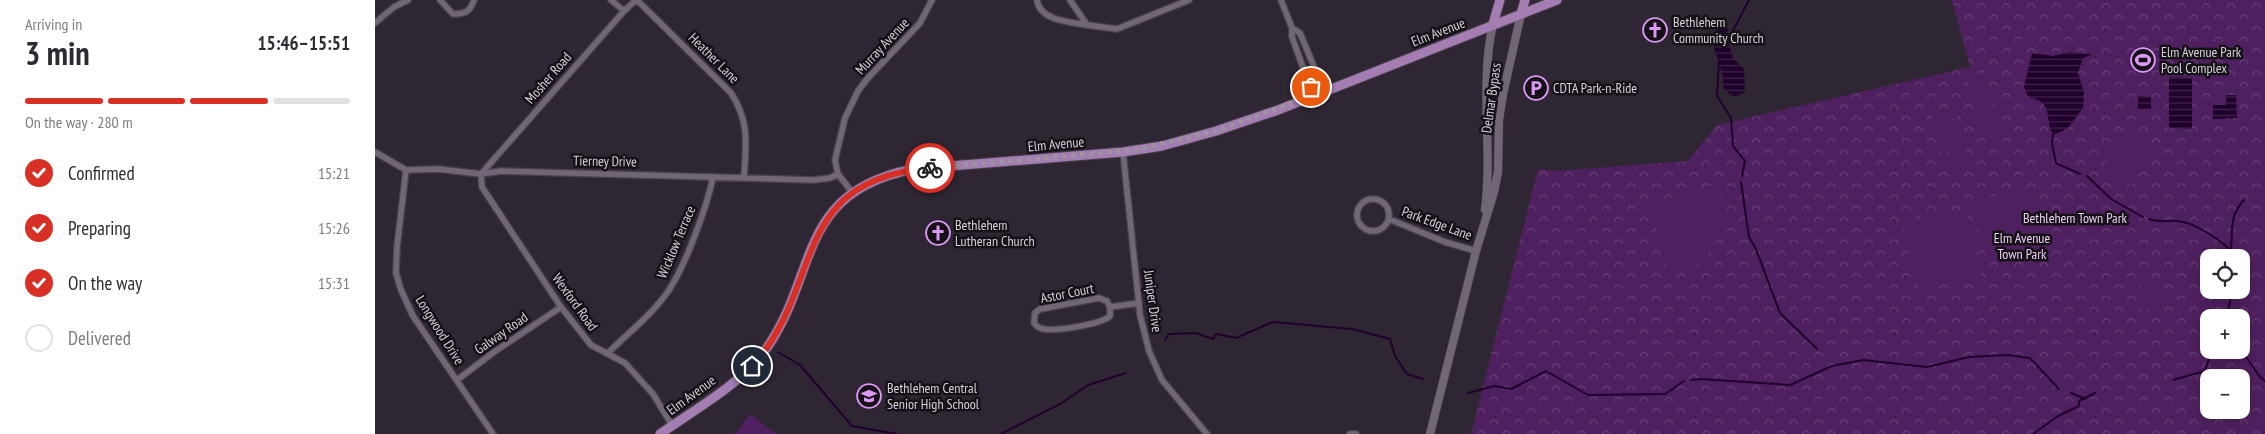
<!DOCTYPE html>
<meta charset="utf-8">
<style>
:root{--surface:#fff;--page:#f7f7f7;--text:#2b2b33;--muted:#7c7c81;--line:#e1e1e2;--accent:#d93025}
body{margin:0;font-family:"PT Sans Narrow",sans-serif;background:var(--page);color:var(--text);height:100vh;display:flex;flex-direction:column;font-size:19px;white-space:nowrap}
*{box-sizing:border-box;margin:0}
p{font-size:16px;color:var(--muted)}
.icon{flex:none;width:28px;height:28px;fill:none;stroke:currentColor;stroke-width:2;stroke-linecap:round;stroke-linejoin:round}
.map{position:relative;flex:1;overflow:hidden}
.panel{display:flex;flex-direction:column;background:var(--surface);width:375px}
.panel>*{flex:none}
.controls{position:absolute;left:1825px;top:249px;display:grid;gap:10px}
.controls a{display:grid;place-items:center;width:50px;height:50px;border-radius:10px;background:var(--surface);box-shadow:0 2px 12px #0003;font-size:25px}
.pin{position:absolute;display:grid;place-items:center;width:42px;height:42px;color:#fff;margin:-21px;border:2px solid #fff;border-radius:50%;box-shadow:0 1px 5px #0007}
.courier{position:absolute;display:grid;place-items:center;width:50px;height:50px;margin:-25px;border:4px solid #d93025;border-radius:50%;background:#fff;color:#222;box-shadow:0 1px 6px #0007}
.head em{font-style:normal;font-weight:700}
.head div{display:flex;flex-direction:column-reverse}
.head{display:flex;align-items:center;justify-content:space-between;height:85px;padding:0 25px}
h1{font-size:32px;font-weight:700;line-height:38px}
.bar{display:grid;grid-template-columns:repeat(4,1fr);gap:8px 5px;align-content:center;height:60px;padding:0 25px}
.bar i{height:6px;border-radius:4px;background:var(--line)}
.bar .active{background:var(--accent)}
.bar p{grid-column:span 4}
ol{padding:0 25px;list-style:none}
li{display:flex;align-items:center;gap:15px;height:55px}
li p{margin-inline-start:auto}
li .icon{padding:5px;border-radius:50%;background:var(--accent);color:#fff;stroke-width:4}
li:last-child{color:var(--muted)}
li i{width:28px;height:28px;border:2px solid var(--line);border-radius:50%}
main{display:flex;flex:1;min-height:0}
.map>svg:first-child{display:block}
</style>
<main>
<section class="panel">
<div class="head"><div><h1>3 min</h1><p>Arriving in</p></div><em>15:46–15:51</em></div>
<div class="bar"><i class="active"></i><i class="active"></i><i class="active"></i><i></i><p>On the way · 280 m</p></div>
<ol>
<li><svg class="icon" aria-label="check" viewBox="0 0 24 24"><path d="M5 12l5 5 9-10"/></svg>Confirmed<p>15:21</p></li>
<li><svg class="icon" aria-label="check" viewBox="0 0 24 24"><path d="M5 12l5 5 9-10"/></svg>Preparing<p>15:26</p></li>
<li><svg class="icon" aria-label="check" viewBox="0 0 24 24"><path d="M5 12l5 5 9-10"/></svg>On the way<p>15:31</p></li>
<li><i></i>Delivered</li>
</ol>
</section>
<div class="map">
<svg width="1890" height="434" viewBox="0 0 1890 434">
<defs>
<pattern id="park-crowns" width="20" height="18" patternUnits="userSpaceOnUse" patternTransform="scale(1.25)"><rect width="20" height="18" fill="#4f205f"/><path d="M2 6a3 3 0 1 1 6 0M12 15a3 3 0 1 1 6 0" fill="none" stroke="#683f75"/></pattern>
<pattern id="water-rules" width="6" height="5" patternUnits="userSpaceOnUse" patternTransform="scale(1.25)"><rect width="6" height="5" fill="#20002c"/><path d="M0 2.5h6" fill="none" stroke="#40244a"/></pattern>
</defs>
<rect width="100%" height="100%" fill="#2f2633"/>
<path fill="url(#park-crowns)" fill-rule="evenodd" d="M1577,0h313v434h-794l67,-265 18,2 132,-10 29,-36 253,-58zM1834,258h32v32h-32zM1834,318h32v32h-32zM1834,378h32v32h-32z"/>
<path fill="#4f205f" d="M1616,71l2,10 -23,6 -3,-11z
M1619,85l3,11 -24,6 -2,-11z
M1624,104l3,11 -24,6 -2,-11z
M1580,108l2,10 -23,6 -3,-11z
M1627,118l3,11 -23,6 -3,-11z
M1583,122l3,11 -23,5 -3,-10z
M1751,134l27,18 -23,33 -28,-18z
M1587,136l3,11 -24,6 -2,-11z
M1591,151l2,11 -23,5 -3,-10z
M1345,183l4,38 -4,14 -9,15 -17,17 -26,2 -17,-60 2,-5z
M1656,188l14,59 -58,14 -15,-60z
M1592,213l15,64 -57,11 -10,-4 -12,-55 7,-10z
M1767,278l21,3 -4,29 -21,-2z
M375,414l26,20h-41z"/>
<path fill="url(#water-rules)" d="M1354,28l-3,6 7,24 11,11 1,23 -10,5 -11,-7c-1,-7 -1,-14 -3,-20 -4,-16 -12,-25 -3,-41z
M1694,52l24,2 -10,4 -5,15 6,20 -1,15 -15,20 -12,6 -5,-3c-6,-19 1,-29 -23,-34l-4,-10 8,-34 21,3z
M1794,77l23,1v51l-23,-1z
M1851,95h10l1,23 -24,1v-14h13z
M1763,96l13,1v12h-13z"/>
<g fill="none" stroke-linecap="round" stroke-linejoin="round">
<path stroke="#20002c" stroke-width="2" d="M1353,40l21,-40
M1344,60l-2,36 14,22 2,28 12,15 -3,15
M1679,130l-2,13 4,20 24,11
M1712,176l24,23 32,18
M1366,182l8,55 7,12 24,64 37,36
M1774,219c9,4 19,1 28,2 18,1 47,21 58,34
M1856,249c2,-20 -2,-33 13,-49
M1852,318l5,-28
M790,340l4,-6 27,-1 17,6 3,-5 20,4 37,-16 79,7 38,10 5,17 12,18 16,5
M1854,350l17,7 14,20 5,4
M403,352l22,13 52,61 45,8
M1316,380l10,-1 89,6 42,-19 31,-6 64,7 42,-10 39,-2 22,3 29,31
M1798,380l32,-9 7,-21
M1093,393l26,-7 17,3 35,-18 42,24 77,-1 19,-13
M1696,393l14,6
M626,434l59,-30 28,-19 38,-12
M1658,434l25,-18 21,-10v-5l16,-8"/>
<g stroke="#49414b" stroke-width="8">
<path id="street" d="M65,0l13,14c12,0 17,-2 21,-14
M236,0l13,11
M261,0l-12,11 -143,163 1,13 79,120 30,38 34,18 28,31 19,31
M262,0l94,93c19,29 15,52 13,84
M662,0c3,21 33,22 50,25l-17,-25
M906,0l11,28v9l21,58
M0,23l19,-16 14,-7
M712,25l30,4 72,-29
M917,28l8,5 24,58
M0,152l31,18 32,-1 43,5 20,-3 312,9 17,-2 8,-4
M748,152l17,163 9,36 13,29 45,54
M31,170l-9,77 -1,26 5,17 12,26 80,118
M477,192l-14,-18 -3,-14 10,-42 13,-27 9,-12 53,-56 12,-23
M982 215a16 16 0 1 1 32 0a16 16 0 1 1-32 0Z
M1014,219l56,23 31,9
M724,298l8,3 3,6v9c-8,8 -59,17 -70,12 -3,-1 -4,-3 -6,-5l1,-10 5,-4z
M735,307l29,-4
M233,353c20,-20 45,-39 61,-63 17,-26 38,-83 44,-113
M82,380l37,-28 67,-45
M975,434h6"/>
</g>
<g stroke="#49414b" stroke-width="9">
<path id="secondary" d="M1110,210c8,-62 -6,-124 8,-186
M1055,434l46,-183 18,-59 4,-20 1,-52 4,-26 18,-80"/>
</g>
<g stroke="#49414b" stroke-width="11">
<path id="primary" d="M1146,14l4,-14
M1118,24l7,-24
M285,434c31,-22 82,-51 104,-82 56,-77 30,-159 149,-183l210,-17 39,-6 54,-15 62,-21 279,-110"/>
</g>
<use href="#street" stroke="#706675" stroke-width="5.5"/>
<use href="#secondary" stroke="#706675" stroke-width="8"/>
<use href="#primary" stroke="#a47db3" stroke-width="9"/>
</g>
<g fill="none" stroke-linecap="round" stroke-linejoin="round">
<path stroke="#9c949e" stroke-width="5" stroke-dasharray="0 9" d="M555,168l205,-18 81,-19 97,-36 -2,-8"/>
<path stroke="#d93025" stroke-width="6" d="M377,366c73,-78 35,-186 178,-198"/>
</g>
<defs>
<g id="church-ring" transform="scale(1.25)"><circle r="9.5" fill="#151116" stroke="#db99f5" stroke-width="1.5"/><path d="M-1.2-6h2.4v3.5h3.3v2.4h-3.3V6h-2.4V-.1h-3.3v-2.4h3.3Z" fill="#db99f5"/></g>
<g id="stadium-ring" transform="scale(1.25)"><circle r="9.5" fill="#151116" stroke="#db99f5" stroke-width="1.5"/><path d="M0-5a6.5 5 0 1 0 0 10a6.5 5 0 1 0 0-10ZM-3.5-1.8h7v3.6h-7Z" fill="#db99f5"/></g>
<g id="parking-ring" transform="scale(1.25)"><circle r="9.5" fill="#151116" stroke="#db99f5" stroke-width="1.5"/><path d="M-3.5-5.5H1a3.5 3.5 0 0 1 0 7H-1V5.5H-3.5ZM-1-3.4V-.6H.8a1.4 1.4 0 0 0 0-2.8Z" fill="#db99f5"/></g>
<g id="school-ring" transform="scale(1.25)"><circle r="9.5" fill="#151116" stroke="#db99f5" stroke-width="1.5"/><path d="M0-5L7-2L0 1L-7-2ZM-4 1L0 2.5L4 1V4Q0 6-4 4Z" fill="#db99f5"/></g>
</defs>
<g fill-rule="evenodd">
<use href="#church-ring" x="1280" y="30"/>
<use href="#stadium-ring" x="1768" y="60"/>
<use href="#parking-ring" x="1161" y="88"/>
<use href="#church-ring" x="563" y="233"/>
<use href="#school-ring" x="494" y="396"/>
</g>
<g text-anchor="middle" stroke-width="5" stroke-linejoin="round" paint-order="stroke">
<g font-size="14" fill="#d6d0d8" stroke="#151116" text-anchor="start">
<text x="1298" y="27">Bethlehem<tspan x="1298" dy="16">Community Church</tspan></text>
<text x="1786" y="57">Elm Avenue Park<tspan x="1786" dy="16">Pool Complex</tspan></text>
<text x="1178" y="93">CDTA Park-n-Ride</text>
<text x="580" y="230">Bethlehem<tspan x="580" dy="16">Lutheran Church</tspan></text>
<text x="512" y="393">Bethlehem Central<tspan x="512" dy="16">Senior High School</tspan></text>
</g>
<g font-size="14" fill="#d6d0d8" stroke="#151116">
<text transform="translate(1063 32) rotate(-21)" y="5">Elm Avenue</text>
<text transform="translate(507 46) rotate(-47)" y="5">Murray Avenue</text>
<text transform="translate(339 58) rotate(45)" y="5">Heather Lane</text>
<text transform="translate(173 78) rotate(-49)" y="5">Mosher Road</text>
<text transform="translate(1116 98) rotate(-82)" y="5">Delmar Bypass</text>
<text transform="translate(681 144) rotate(-5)" y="5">Elm Avenue</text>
<text transform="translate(230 161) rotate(1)" y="5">Tierney Drive</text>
<text transform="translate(1062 223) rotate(20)" y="5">Park Edge Lane</text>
<text transform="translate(301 242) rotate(-67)" y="5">Wicklow Terrace</text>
<text transform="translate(692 293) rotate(-11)" y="5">Astor Court</text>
<text transform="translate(778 301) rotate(82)" y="5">Juniper Drive</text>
<text transform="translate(200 302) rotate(54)" y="5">Wexford Road</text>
<text transform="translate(65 330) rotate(58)" y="5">Longwood Drive</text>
<text transform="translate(126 333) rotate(-35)" y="5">Galway Road</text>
<text transform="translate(316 395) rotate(-36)" y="5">Elm Avenue</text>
</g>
<g font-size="14" fill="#e9cef4" stroke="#151116">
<text x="1700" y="223">Bethlehem Town Park</text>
<text x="1647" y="243">Elm Avenue<tspan x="1647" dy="16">Town Park</tspan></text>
</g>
</g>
</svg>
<div class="controls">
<a><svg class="icon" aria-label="locate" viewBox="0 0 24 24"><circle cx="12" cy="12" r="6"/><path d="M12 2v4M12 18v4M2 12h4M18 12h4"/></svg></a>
<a>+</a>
<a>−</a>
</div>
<div class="pin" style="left:936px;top:87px;background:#ea580c"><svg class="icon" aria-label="bag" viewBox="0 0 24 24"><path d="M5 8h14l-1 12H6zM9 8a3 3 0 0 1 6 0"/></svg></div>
<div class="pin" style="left:377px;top:366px;background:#1f2937"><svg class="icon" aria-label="home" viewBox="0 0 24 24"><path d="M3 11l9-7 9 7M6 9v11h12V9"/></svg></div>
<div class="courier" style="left:555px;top:168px"><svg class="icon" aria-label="bike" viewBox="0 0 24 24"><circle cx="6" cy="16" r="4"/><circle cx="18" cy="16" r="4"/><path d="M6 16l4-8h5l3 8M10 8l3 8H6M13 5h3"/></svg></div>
</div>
</main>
